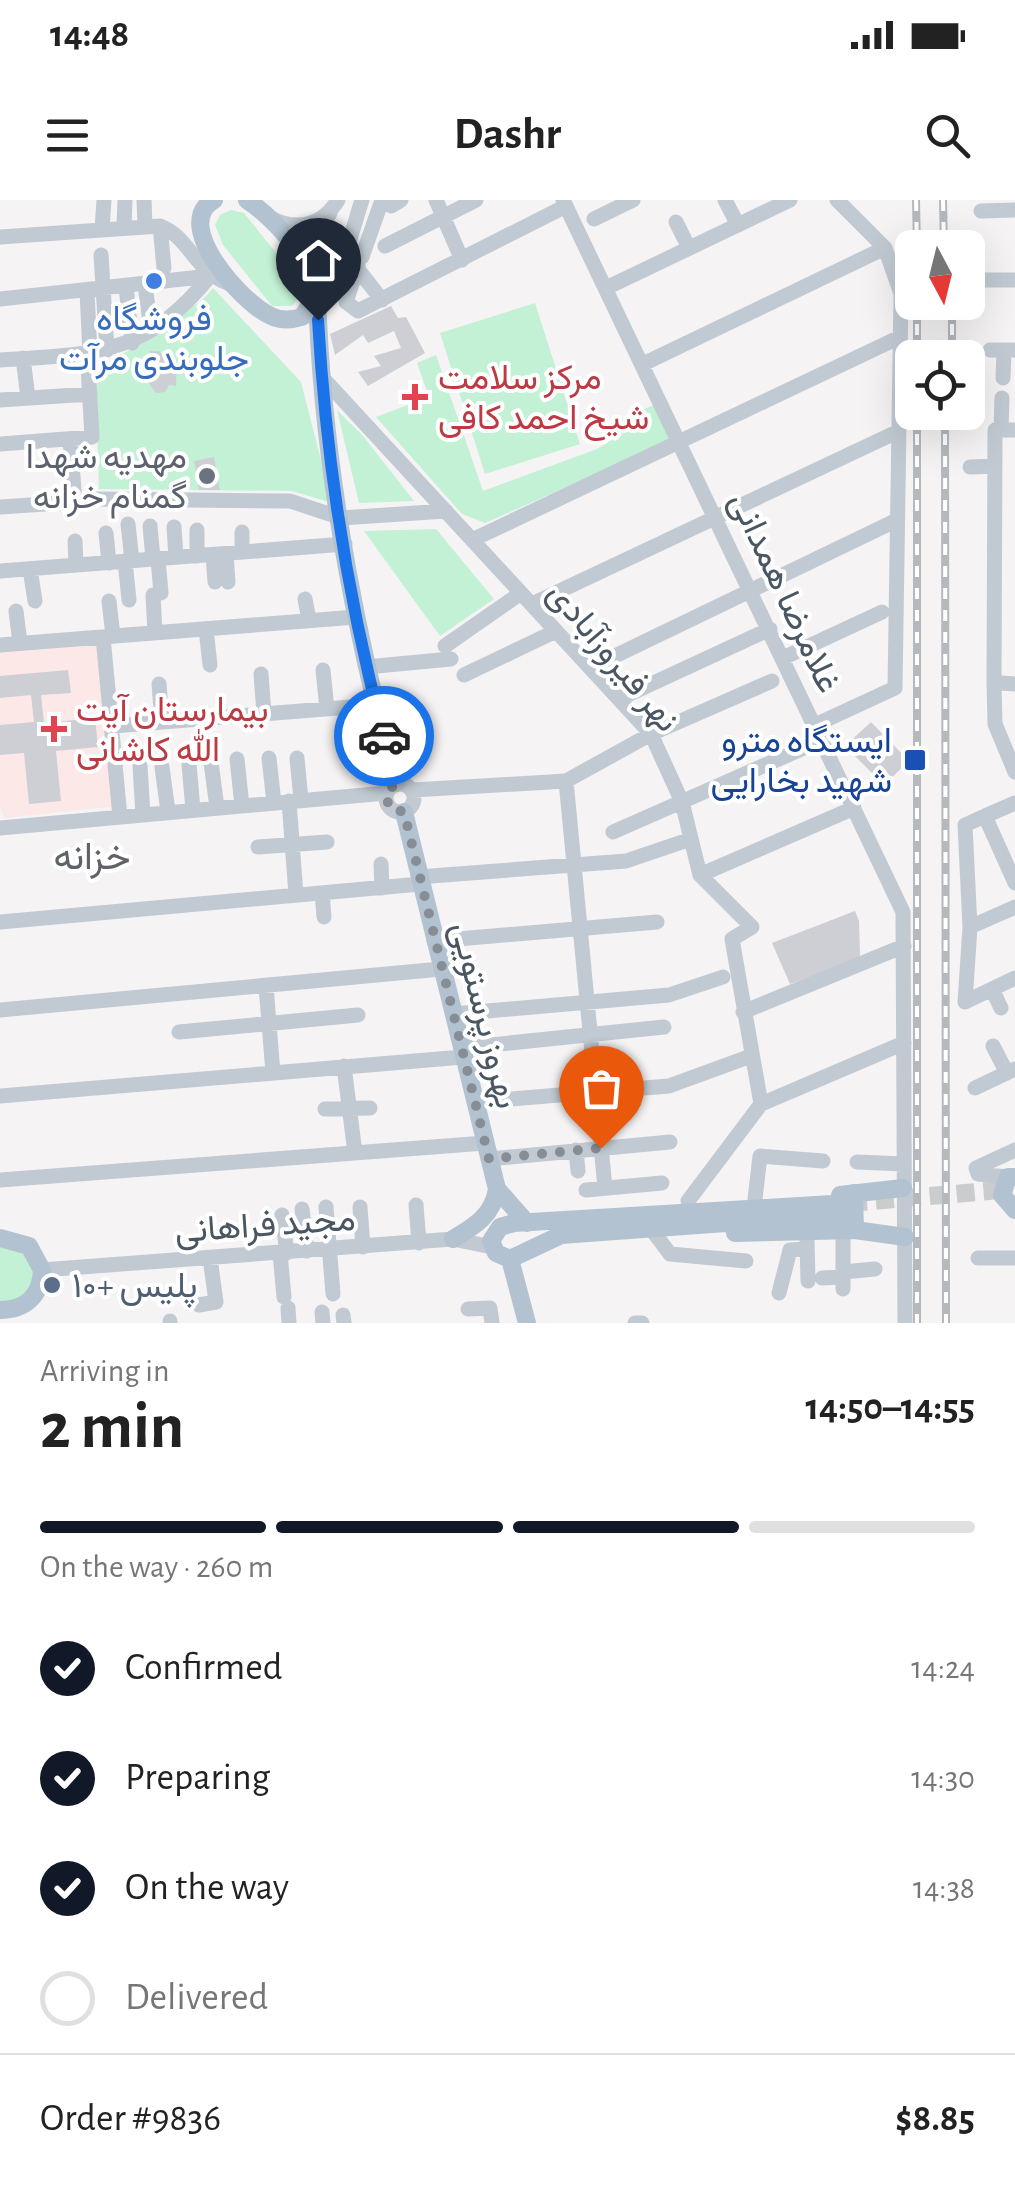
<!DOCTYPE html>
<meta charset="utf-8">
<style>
:root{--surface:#fff;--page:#f6f6f6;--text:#222;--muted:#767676;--line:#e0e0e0;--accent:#111827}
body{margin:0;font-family:"Alegreya Sans",Vazirmatn,sans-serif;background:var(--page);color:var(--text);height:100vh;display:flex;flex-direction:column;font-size:38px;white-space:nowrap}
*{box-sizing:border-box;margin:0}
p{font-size:32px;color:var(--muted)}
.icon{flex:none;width:55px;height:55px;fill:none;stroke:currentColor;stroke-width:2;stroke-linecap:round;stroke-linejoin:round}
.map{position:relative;height:1123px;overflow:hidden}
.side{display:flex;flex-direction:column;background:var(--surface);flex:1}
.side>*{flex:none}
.needle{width:65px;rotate:173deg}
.fabs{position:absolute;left:895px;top:30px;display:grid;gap:20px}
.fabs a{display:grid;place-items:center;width:90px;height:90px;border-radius:15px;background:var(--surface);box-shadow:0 10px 40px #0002;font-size:50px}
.pin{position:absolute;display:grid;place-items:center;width:85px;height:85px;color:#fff;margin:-102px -42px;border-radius:50% 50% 50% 0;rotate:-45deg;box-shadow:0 0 10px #0007}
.pin .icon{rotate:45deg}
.courier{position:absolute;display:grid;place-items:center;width:100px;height:100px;margin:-50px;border:8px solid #1a73e8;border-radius:50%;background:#fff;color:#222;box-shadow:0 2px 12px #0007}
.overview em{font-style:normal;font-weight:600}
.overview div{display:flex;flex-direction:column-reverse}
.overview{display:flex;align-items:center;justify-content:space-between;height:170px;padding:0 40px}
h1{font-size:65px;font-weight:600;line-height:75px}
.bar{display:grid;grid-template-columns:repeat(4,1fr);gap:15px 10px;align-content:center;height:120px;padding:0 40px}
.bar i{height:12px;border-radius:8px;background:var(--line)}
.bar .active{background:var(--accent)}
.bar p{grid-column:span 4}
.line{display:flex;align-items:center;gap:25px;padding:0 40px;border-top:2px solid var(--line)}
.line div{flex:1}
ol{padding:0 40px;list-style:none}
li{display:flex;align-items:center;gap:30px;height:110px}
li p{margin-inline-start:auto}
li .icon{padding:10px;border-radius:50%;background:var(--accent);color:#fff;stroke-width:4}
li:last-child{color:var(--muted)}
li i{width:55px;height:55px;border:5px solid var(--line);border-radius:50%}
.status{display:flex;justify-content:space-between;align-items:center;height:70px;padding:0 50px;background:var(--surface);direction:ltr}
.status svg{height:28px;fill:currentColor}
header{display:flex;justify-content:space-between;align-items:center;height:130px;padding:0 40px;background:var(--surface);font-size:45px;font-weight:600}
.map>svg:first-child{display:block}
</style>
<div class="status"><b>14:48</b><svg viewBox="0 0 49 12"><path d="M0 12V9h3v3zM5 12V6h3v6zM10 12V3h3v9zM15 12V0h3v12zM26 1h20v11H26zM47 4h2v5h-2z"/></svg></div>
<header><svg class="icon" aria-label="menu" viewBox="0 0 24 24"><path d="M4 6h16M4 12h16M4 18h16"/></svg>Dashr<svg class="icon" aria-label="search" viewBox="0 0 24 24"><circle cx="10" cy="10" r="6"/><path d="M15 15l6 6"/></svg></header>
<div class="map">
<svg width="1015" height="1123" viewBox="0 0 1015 1123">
<rect width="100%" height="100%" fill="#f5f3f3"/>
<path fill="#fce8e6" d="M98,443l17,163 -110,12 -5,-11v-155z"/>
<path fill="#c3f1d5" d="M231,10l13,3 58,72 1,7 -11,14h-20l-49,-61 -8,-20 5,-10z
M213,88l88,94 31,121 -40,-12 -193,-2 -4,-121c36,-17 51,-27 81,-51 16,-12 23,-11 37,-29z
M535,103l45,141 -95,30 -45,-141z
M436,155l47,136 114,-42 18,-11 -2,-16 41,-17 19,35 -188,83 -23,-9 -86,-97 53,-20 -12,-34z
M337,210l26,26 51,65 -55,2z
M436,329l58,70 -54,37 -76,-105z
M0,1043h7l24,16 4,19 -9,18 -26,9z"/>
<path fill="#cdcfd5" d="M391,106l7,12 8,-1 19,36 -57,33 -10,-14 23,-6 -7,-10 27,-8 -7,-17 -26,12 -5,-8 -28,20 -5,-21z
M150,151h9l6,7 5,-2 2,7 5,-2 -1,25 -7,-1 -4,7 -9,1 -8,-11 -10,-2v-12l10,-3z
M214,257l6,33h-21l-5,-29z
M68,470l3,23 -30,2 3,28 51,-5 3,29 -42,4 5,50 -32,3 -5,-51 -24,2v-30l34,-3 -3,-27 -31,3v-22z
M871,522l38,39 -25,24 -39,-39z
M855,711l4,10 1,34 -4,5 -66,24 -18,-41z"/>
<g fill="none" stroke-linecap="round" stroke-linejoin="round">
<path stroke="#caccce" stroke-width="18" stroke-dasharray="18 9" stroke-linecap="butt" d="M849,1003l163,-14"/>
<path stroke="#c1cad2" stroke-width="15" d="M144,0l1,25
M436,0l26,60
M563,0l340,712 2,411
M725,0l13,25
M391,6l10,-6
M981,11l34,-1
M330,13l-8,13 -1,24 11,8 13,-5 37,47
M269,17c28,15 53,9 69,-17
M594,19l39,-19
M676,22l13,26
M160,26l4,42
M124,28l1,-28
M102,29l2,-29
M0,37l160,-11c32,12 34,49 76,60
M385,46l91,-46
M101,55l6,95
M362,57l20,-57
M358,66l-12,36 12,9 208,-105
M986,80h29
M145,85l6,45
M126,86l6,57
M316,87c31,-18 35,-55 46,-87
M606,88l184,-88
M87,91l3,63
M0,99l210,-23
M990,150h25
M23,158l5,40
M0,160c95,-6 145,-4 210,-84
M643,164l242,-116
M321,176l330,358 31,68 18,73 52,52 -20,12 29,165 -73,97
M1003,178l1,-28
M0,200l90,-6
M1001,230l1,-32
M1015,230h-20l-1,253 1,41 20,48
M0,244l92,-7 -4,-72
M970,267l25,-1
M97,299l193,2 51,17 105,-7
M0,307l75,-5 -5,-63
M128,324l4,37
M150,326l3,33
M174,327l2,30
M197,330v26
M242,332v20
M106,333l3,30
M472,340l428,-203
M75,341l1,24
M226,354l2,28
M213,355l2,27
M158,359l3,34
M125,361l4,39
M30,369l5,32
M0,371l345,-27
M153,395l2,38
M305,399l4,21
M109,401l4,35
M532,404l367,-173
M16,411l4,32
M206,429l4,36
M103,437l17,180
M0,445l356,-28
M445,446l76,-53
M783,458l99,-46
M366,467l85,-8
M590,468l307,-148
M323,470l4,39
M261,474l3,40
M464,475l92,-44
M1001,483l14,1
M159,484l3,38
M619,499l151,-70
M815,525l80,-37 6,-394 -16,-46 -48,-48
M113,526l262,-21
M269,558l5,45
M297,558l4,42
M237,559l5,47
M211,562l6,46
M189,564l4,46
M140,566l3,49
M162,567l6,45
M566,581l39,407
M386 598a14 14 0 1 1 28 0a14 14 0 1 1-28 0Z
M413,590l153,-9 85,-47 121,-53
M289,601l7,94
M985,616l30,-13
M0,628l386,-35
M613,632l209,-92
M258,647l69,-5
M381,664l1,24
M700,675l154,-67
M418,677l208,-16 65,-22
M1015,683l-30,-67 -20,9 5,102 -5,75 50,-24
M322,693l2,24
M0,722l420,-38
M970,727l45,-20
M434,741l223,-19
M266,786l7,87
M992,789l9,19
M0,810l441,-41
M743,812l161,-66
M453,814l216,-19 54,-18
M179,832l179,-17
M993,846l14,27
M461,848l203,-21
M344,866l11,87
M975,888l40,-19
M0,896l463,-39
M475,902l194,-16 82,-30
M761,904l143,-61
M325,909l45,-1
M576,950l2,21
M489,959l181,-17
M857,962l46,2
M1008,977l-30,-3 -2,-6 39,-18
M0,980l485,-37
M586,990l76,-7
M755,999l5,-43 63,5
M416,1005l3,38
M326,1007l7,87
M360,1007l3,40
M302,1009l5,42
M282,1015l5,38
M843,1030v59
M655,1034l15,20 76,7
M807,1040l1,41
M280,1053l4,44
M978,1058h37
M42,1070l411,-31 39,8
M843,1072l32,-3
M822,1078l21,-1
M779,1093l11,-43 17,-1
M199,1105l17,-3 -6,-44
M288,1108l1,15
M468,1109l22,-1 2,15
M322,1112l1,11
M343,1115l1,8
M170,1121v2
M635,1123h7"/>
<path stroke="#b3c2d1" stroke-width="18" d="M214,0c-44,24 29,104 57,116 10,5 21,4 31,1l15,-23c-5,-34 -42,-75 -70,-94
M317,94c5,164 36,331 79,489
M404,612l93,377 30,34
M1015,977h-7l-6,18 13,15
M840,995l63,-7
M849,1003l-335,20 -14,4 -9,14 5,12 14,6 51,-24 289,-21
M735,1033l120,-3 50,7
M0,1038l29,8 13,24c-1,26 -17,40 -42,40
M453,1039c22,-13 40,-24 44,-50
M510,1059l17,64"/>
<g stroke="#b5b8bd" stroke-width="8">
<path id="rail" d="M916,0l1,48
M943,0l1,48
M917,102v56
M952,102v56
M917,212v911
M945,212l1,911"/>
</g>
<use href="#rail" stroke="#fff" stroke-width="4" stroke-dasharray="11" stroke-linecap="butt"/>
<path stroke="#b3c2d1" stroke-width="18" d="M854,993l1,37"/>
</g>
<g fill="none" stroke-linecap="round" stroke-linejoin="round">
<path stroke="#868d94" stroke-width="10" stroke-dasharray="0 18" d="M384,536l12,47 -10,10 3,15 15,4 85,347 112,-11"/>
<path stroke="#1a73e8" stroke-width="12" d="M318,120c8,139 30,282 66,416"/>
</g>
<circle fill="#3f7fe0" stroke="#fff" stroke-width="4" cx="154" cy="81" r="10"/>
<g fill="#e0444e" stroke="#fff" stroke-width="4">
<path d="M410 182h10v10h10v10h-10v10h-10v-10h-10v-10h10z"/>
<path d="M49 514h10v10h10v10h-10v10h-10v-10h-10v-10h10z"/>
</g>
<circle fill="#6b7280" stroke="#fff" stroke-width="4" cx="207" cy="276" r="10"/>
<rect fill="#1a4fb4" stroke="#fff" stroke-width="4" x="903" y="548" width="24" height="24" rx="5"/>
<circle fill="#5c6f8a" stroke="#fff" stroke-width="4" cx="52" cy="1085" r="10"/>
<g text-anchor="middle" stroke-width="8" stroke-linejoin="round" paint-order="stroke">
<g font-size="35" fill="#366cbe" stroke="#fff">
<text x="154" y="130">فروشگاه<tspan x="154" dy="40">جلوبندی مرآت</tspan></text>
</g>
<g font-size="35" fill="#be3a42" stroke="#fff" text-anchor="start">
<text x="438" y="189">مرکز سلامت<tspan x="438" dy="40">شیخ احمد کافی</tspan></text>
<text x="76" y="521">بیمارستان آیت<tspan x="76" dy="40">الله کاشانی</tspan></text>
</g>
<g font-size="35" fill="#5b616d" stroke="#fff" text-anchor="end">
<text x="187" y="268">مهدیه شهدا<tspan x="187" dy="40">گمنام خزانه</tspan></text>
</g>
<g font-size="35" fill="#4a5661" stroke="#fff">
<text transform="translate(786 392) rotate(65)" y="12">غلامرضا همدانی</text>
<text transform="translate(614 456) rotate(50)" y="12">نهر فیروزآبادی</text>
<text transform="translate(486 815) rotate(76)" y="12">بهروز پرستویی</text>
<text transform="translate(265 1024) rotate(-4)" y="12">مجید فراهانی</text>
</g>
<g font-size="35" fill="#164399" stroke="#fff" text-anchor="end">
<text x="892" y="552">ایستگاه مترو<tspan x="892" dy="40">شهید بخارایی</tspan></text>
</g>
<g font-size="35" fill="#4e5e75" stroke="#fff" text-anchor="start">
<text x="72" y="1097">پلیس +۱۰</text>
</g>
<g font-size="38" fill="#5f6368" stroke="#fff">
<text x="92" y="669">خزانه</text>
</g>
</g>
</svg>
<div class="fabs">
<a><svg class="needle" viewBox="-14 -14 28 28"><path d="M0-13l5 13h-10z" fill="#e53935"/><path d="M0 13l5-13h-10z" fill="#767676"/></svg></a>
<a><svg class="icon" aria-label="locate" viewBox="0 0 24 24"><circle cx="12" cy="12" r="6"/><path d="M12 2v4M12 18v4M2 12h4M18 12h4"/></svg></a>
</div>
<div class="pin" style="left:601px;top:948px;background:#ea580c"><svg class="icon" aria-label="bag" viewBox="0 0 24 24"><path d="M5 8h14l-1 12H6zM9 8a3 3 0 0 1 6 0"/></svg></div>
<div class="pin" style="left:318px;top:120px;background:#1f2937"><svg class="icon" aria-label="home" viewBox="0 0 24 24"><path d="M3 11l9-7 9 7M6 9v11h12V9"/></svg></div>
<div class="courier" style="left:384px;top:536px"><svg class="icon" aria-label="car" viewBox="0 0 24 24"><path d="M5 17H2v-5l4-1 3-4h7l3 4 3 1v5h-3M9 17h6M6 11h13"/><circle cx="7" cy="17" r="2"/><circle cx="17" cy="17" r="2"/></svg></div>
</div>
<section class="side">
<div class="overview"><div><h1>2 min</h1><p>Arriving in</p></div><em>14:50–14:55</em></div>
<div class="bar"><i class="active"></i><i class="active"></i><i class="active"></i><i></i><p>On the way · 260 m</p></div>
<ol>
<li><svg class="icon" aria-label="check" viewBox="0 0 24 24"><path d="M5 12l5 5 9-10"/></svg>Confirmed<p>14:24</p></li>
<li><svg class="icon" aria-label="check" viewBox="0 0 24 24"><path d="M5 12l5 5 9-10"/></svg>Preparing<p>14:30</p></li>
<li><svg class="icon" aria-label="check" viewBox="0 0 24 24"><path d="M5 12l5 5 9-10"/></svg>On the way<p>14:38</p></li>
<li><i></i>Delivered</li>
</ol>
<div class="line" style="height:130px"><div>Order #9836</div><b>$8.85</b></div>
</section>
